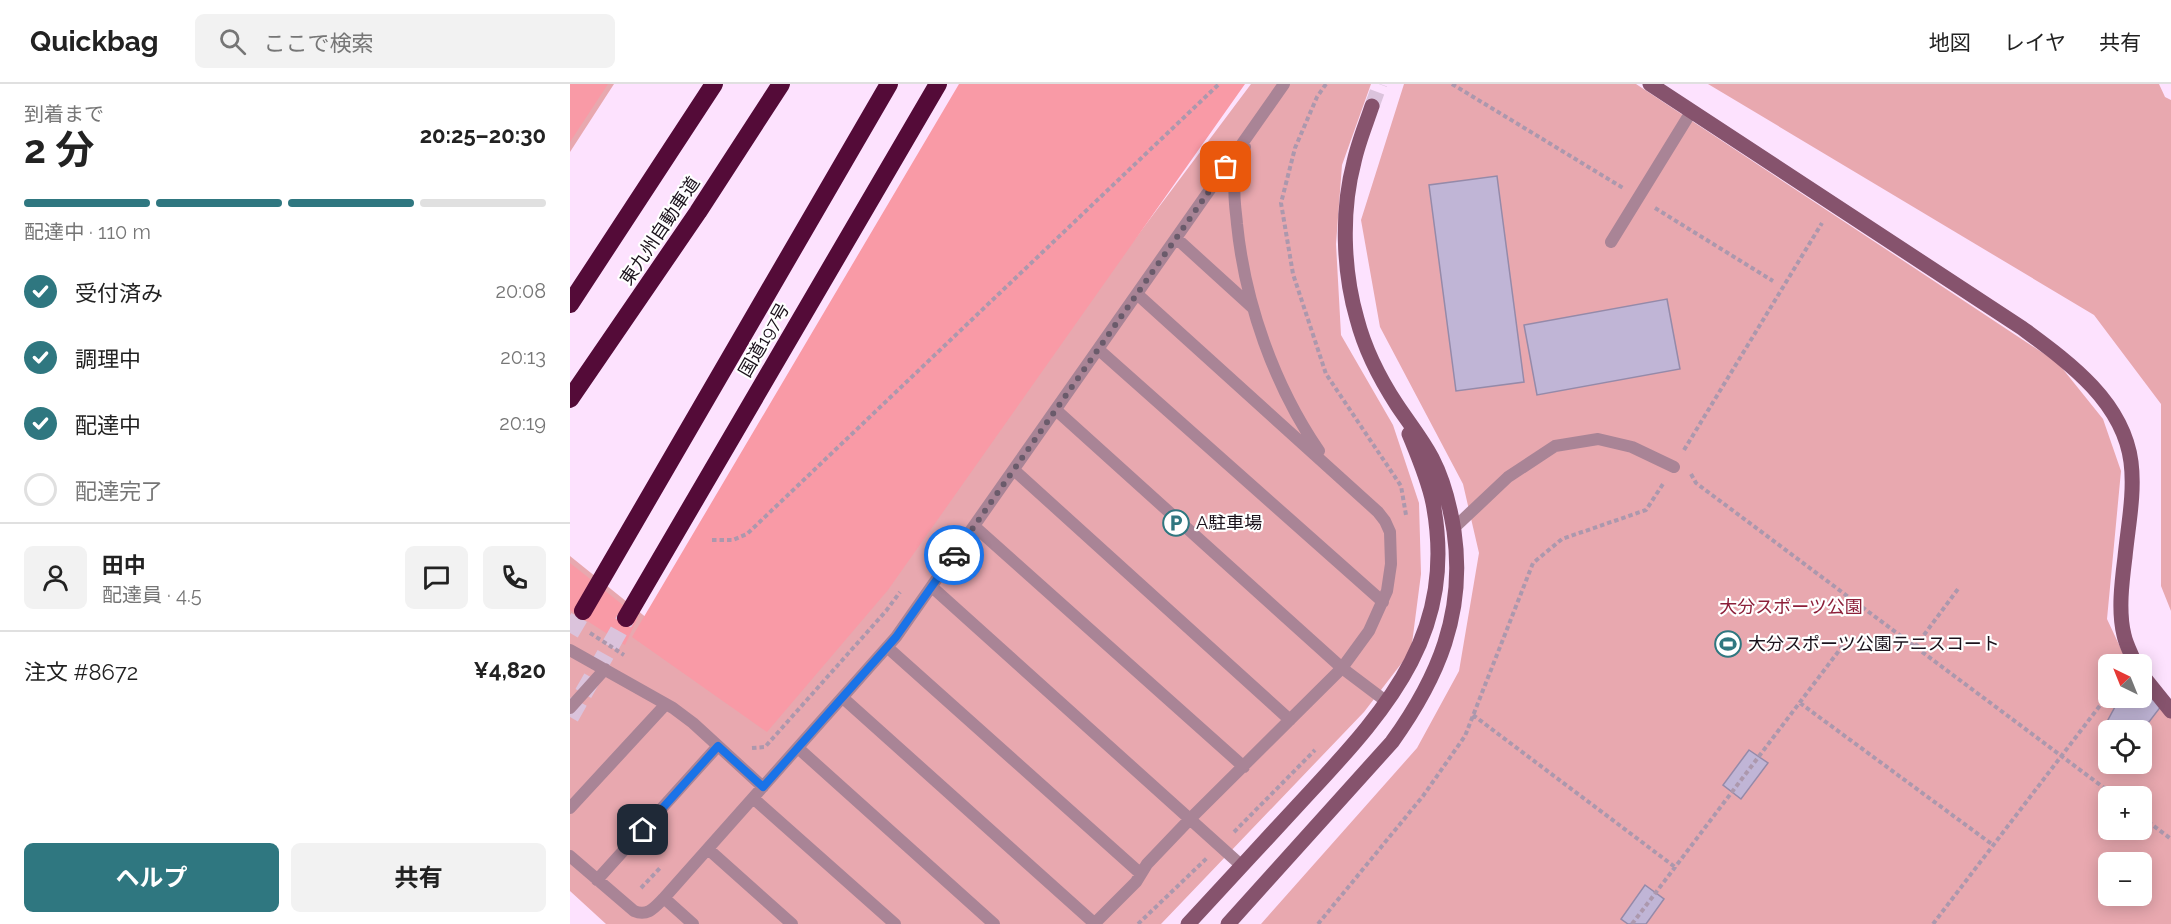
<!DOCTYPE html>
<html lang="ja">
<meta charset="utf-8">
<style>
:root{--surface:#fff;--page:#f2f2f2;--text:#222;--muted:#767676;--line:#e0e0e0;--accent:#2f7780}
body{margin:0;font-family:Raleway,"Noto Sans JP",sans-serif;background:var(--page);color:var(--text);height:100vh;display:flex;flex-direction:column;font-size:22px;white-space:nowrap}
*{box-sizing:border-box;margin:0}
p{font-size:20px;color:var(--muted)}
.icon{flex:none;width:33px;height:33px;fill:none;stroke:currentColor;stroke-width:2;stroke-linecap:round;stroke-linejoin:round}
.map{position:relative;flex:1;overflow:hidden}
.side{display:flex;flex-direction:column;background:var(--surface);width:570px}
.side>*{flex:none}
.needle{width:39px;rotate:317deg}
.fabs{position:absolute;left:1528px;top:570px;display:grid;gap:12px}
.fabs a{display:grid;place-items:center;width:54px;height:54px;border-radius:9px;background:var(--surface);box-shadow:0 3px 15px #0003;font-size:30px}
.pin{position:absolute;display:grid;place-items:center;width:51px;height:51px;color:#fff;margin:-26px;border-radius:12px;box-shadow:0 3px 9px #0006}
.courier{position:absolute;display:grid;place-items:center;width:60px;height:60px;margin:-30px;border:4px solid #1a73e8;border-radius:50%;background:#fff;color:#222;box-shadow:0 2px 8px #0007}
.head em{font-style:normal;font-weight:700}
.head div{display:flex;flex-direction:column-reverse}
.head{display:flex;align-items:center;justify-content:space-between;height:102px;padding:0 24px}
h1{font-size:39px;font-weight:700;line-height:45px}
.bar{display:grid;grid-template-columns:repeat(4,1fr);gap:9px 6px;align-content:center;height:72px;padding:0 24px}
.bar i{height:8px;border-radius:4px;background:var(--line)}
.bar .active{background:var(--accent)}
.bar p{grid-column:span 4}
.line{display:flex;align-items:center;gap:15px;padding:0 24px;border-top:2px solid var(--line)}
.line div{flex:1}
.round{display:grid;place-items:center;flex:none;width:63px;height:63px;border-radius:9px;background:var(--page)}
ol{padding:0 24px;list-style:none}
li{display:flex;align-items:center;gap:18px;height:66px}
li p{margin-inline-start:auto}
li .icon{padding:6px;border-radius:50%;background:var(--accent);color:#fff;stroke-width:4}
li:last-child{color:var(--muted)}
li i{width:33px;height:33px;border:3px solid var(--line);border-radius:50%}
.button{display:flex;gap:12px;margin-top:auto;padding:12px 24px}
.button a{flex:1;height:69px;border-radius:9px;background:var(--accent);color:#fff;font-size:24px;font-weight:700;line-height:69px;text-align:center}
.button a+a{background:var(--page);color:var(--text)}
header{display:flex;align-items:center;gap:36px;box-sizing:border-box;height:84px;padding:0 30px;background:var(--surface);border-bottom:2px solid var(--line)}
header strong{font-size:28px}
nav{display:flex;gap:33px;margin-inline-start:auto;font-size:21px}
.search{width:420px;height:54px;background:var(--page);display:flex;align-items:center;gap:15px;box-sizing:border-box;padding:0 21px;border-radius:9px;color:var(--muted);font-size:22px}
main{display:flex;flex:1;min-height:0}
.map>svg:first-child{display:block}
</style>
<header>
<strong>Quickbag</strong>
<div class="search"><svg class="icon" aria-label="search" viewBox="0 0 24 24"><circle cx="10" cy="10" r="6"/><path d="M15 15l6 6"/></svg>ここで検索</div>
<nav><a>地図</a><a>レイヤ</a><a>共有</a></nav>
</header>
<main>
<section class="side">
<div class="head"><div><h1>2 分</h1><p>到着まで</p></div><em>20:25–20:30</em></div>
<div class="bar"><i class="active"></i><i class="active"></i><i class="active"></i><i></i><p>配達中 · 110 m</p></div>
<ol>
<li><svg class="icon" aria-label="check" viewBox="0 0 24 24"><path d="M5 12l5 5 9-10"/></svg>受付済み<p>20:08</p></li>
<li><svg class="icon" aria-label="check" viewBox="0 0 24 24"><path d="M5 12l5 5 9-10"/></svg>調理中<p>20:13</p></li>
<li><svg class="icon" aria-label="check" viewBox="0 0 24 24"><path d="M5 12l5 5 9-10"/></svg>配達中<p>20:19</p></li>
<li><i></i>配達完了</li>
</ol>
<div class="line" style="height:108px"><a class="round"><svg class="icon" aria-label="person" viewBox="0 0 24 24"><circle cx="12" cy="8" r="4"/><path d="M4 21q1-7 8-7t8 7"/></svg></a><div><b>田中</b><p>配達員 · 4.5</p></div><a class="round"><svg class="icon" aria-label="chat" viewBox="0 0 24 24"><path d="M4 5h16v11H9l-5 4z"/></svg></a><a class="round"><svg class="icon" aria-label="phone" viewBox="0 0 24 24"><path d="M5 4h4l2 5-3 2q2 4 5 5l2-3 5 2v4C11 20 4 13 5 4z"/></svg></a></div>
<div class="line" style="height:78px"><div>注文 #8672</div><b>¥4,820</b></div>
<div class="button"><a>ヘルプ</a><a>共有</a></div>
</section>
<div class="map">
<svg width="1601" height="840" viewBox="0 0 1601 840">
<rect width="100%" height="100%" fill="#fde2fe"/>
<path fill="#e8a8af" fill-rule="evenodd" d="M0,0h44l-44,68z
M681,0h120l-29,81 -6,79 5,91 52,90 26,78 2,71 -10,77 -47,61 -203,212h-555l-36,-33v-335l197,159 222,-281z
M834,0h232l422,279 45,56 18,52 -14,148 21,45h-19v34h33v-18l29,33v211h-910l156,-176 42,-77 20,-118 -16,-69 -83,-157 -19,-107zM1539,646h33v34h-33zM1539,712h33v34h-33zM1539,778h33v34h-33z
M1138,0h451l6,13 6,3v511l-10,-25v-182l-67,-89z"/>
<path fill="#f99aa6" d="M0,0h38l-38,58z
M389,0h286l-357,506 -121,142 -135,-95z
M0,479l68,54 -13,28 -55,-35z"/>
<path fill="#c0b5d6" stroke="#958aa9" stroke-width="1.5" d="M927,92l27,206 -68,9 -27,-206z
M1097,215l13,70 -143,26 -13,-70z
M1572,606l20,15 -20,26 -33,-1v6l-7,-5 14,-26 8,-7h18z
M1179,666l19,13 -27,36 -18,-14z
M1075,801l19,14 -18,25h-18l-7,-5z"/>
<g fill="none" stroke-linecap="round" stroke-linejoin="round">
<path stroke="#dbc3dc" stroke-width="15" stroke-dasharray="15 8" stroke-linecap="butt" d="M802,22l8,-22"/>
<path stroke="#dbc3dc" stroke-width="18" stroke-dasharray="18 9" stroke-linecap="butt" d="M0,549l13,-22
M0,633l56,-99"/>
<path stroke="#ac98ad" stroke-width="4" stroke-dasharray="4.5 3" stroke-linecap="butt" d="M756,0l-9,13 -22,51 -14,55 12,71 33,100 75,112 5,29
M882,0l171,104
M1085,124l118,73
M1114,366l138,-227
M1121,390l5,9 419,313
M142,456h21l14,-6 472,-450
M20,549l34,22
M1345,563l43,-58
M1230,619l193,142
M903,631l202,152
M182,664l13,-1 121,-136 14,-19
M1572,733l29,22
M664,748l81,-82
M71,804l20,-21
M568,840l69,-66
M748,840l105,-128 42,-60 68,-173 29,-24 84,-29 17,-26
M1062,840l212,-280
M1363,840l175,-229"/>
<path stroke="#a98496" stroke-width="12" d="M675,63c-4,11 -9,24 -10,36 -2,13 1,28 2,41 8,79 37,161 82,227
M606,154l77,70
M1041,158l80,-130
M528,265l285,253
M486,326l286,258 45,34
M444,386l276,250
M404,442l270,241
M884,444l54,-51 47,-31 43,-7 34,8 42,20
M362,503l310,279
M317,563l254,227
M0,566l103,58 20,15 70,64
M273,614l251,225
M0,624l35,-39
M228,664l196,176
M183,714l142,126
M0,724l96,-104
M138,765l84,75
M0,772l64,55c14,6 21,-4 30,-13l232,-261 388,-553
M27,796l121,-134
M94,814l29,26
M524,840l42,-42 11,-18 43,-45 152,-151 27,-37 18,-40 4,-27 -1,-32 -5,-11 -7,-9 -241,-218"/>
<path stroke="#86536d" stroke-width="15" d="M1080,0l372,244c46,34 101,73 109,134 4,31 -3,64 -6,95 -3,24 -7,54 -1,78 2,10 8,20 11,29
M1572,591l29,36
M618,840c41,-44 82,-89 123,-133 80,-86 146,-162 122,-288 -5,-24 -15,-47 -24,-69
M658,840l164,-182c46,-64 74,-129 62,-211 -4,-25 -10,-50 -22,-73 -10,-19 -23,-35 -35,-53 -17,-26 -32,-55 -40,-86 -14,-48 -16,-108 -3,-157 4,-19 12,-38 18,-56"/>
<path stroke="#540b38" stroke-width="18" d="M0,220l144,-220
M0,315l128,-187 83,-128
M13,527l306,-527
M56,534l312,-534"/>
</g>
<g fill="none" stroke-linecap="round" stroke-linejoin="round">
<path stroke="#6a5b6b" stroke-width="6" stroke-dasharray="0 10.8" d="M384,471l272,-388"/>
<path stroke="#1a73e8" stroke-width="8" d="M73,746l75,-84 45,41 133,-150 58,-82"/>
</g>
<defs>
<g id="parking-ring" transform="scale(1.35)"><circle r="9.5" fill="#fff" stroke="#2f7780" stroke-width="1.5"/><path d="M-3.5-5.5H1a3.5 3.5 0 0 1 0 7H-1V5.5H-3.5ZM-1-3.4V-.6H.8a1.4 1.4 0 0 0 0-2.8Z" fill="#2f7780"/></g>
<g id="stadium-ring" transform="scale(1.35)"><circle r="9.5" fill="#fff" stroke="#2f7780" stroke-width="1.5"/><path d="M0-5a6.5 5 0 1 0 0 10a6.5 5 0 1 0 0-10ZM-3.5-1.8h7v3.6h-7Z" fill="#2f7780"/></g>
</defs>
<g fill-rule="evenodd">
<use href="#parking-ring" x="606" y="439"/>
<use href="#stadium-ring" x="1158" y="560"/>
</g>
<g text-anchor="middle" stroke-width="4.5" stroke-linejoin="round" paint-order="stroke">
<g font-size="18" fill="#1b121c" stroke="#fff">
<text transform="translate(90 147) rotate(-56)" y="6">東九州自動車道</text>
<text transform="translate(194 256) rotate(-60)" y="6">国道197号</text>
</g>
<g font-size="18" fill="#1b121c" stroke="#fff" text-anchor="start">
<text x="626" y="445">A駐車場</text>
<text x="1178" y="566">大分スポーツ公園テニスコート</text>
</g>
<g font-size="18" fill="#8c1f39" stroke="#fff">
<text x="1221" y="529">大分スポーツ公園</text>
</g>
</g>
</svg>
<div class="fabs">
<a><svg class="needle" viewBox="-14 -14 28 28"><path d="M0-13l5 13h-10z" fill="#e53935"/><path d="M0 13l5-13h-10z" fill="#767676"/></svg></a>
<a><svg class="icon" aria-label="locate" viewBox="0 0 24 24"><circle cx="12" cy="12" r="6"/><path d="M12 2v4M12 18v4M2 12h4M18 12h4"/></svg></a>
<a>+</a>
<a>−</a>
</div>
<div class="pin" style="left:656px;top:83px;background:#ea580c"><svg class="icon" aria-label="bag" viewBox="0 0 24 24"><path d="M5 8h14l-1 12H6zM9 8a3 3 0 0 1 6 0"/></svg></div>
<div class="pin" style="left:73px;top:746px;background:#1f2937"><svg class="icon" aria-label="home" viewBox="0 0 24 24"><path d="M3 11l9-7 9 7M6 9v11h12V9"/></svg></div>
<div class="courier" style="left:384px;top:471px"><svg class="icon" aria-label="car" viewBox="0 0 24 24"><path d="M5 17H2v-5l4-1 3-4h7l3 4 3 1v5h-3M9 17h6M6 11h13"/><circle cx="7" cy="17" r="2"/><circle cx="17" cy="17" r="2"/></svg></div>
</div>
</main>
